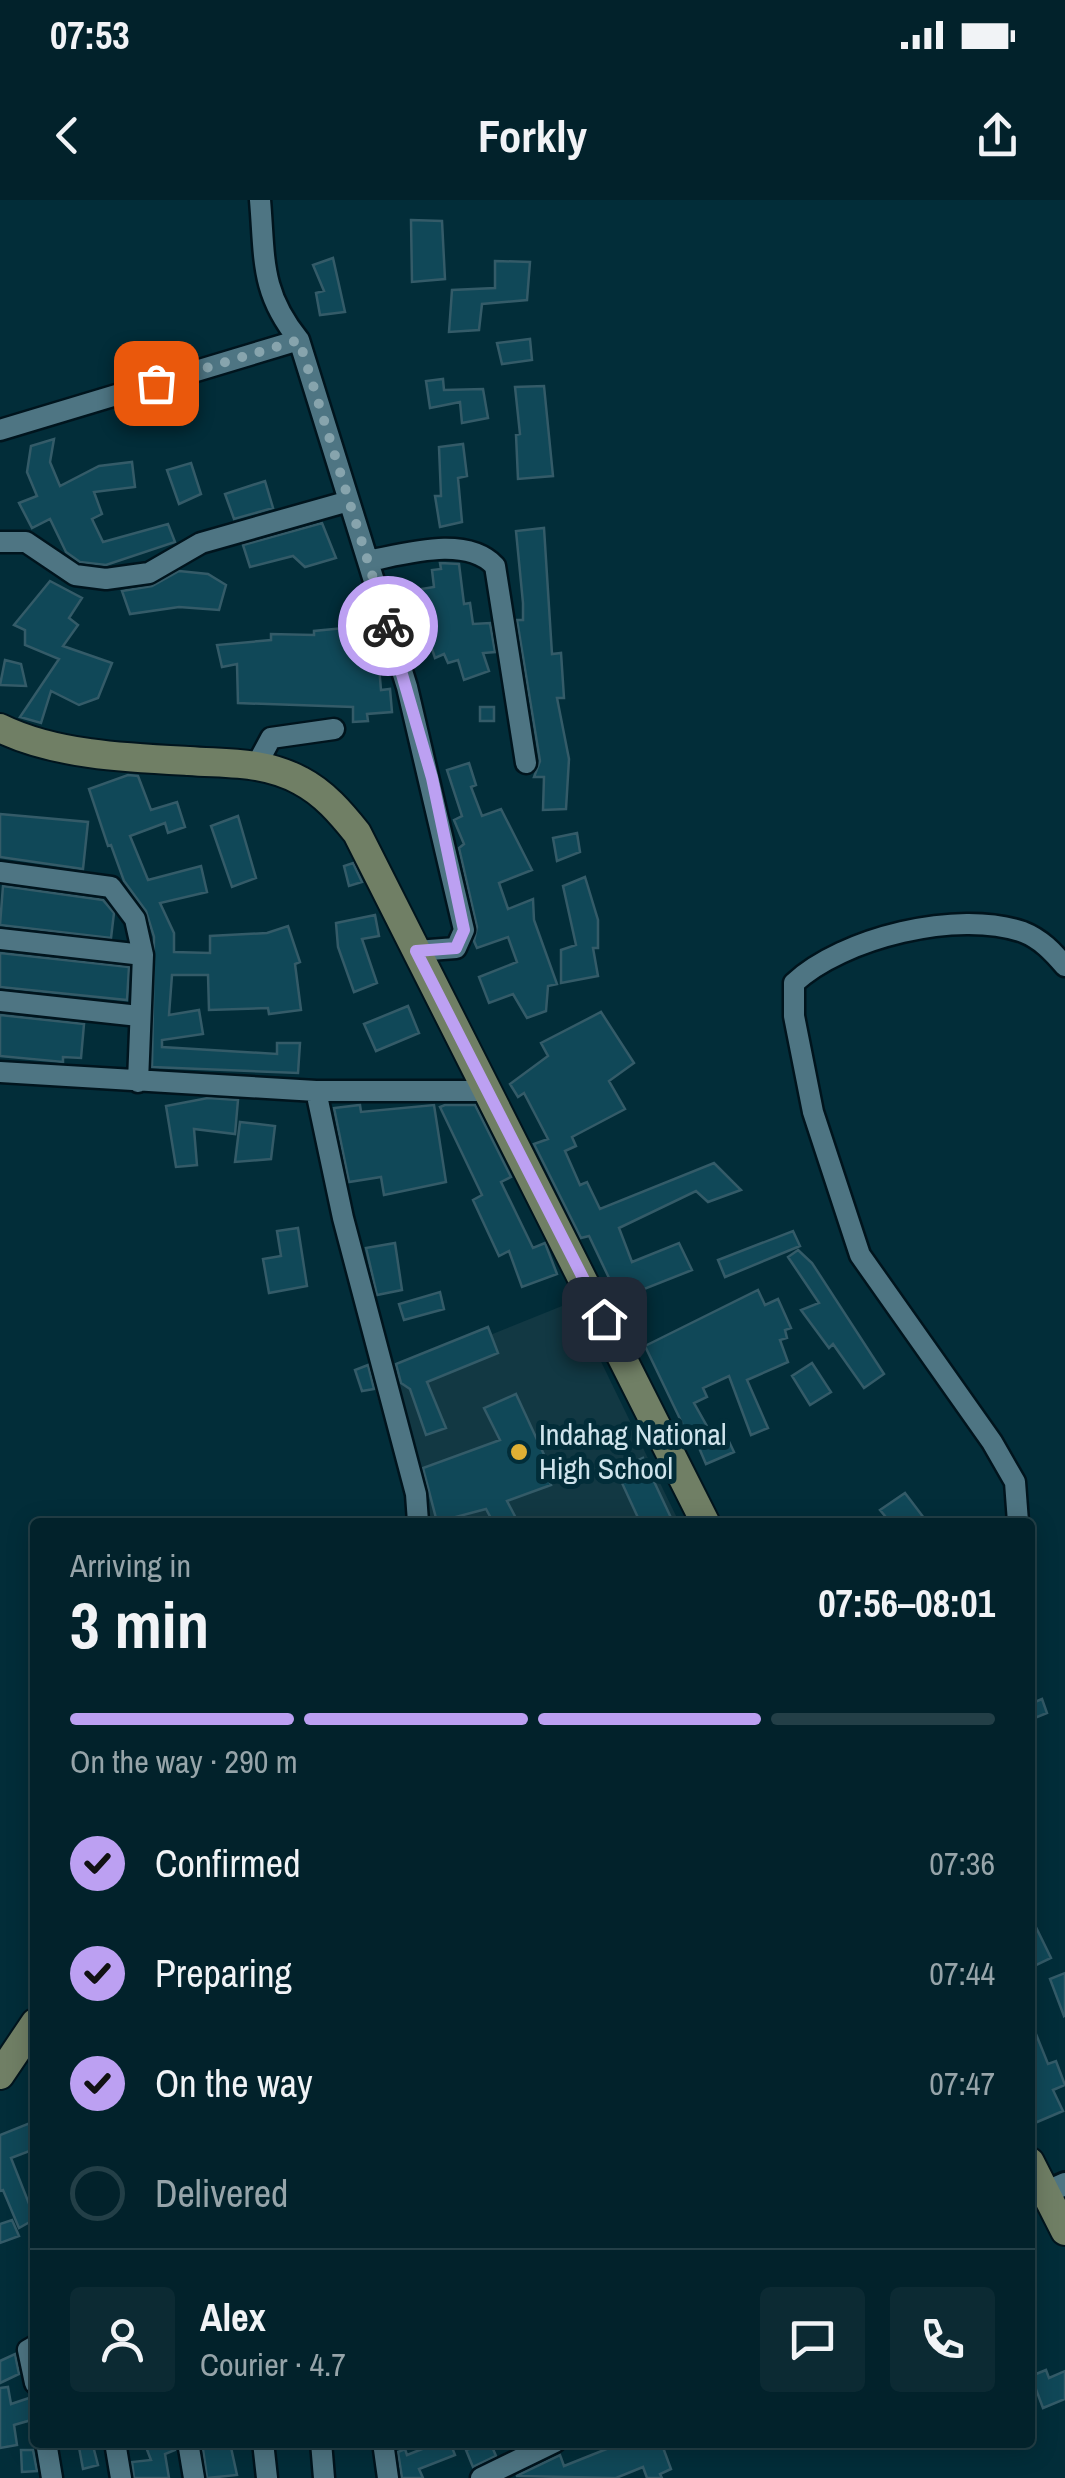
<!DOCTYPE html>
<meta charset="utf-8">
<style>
:root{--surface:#02222b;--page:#0c2a33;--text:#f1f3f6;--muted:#96a4a9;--line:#233f47;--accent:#bca0f2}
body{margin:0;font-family:"Archivo Narrow",sans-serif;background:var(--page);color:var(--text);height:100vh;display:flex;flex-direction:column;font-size:38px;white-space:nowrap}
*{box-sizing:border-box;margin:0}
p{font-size:32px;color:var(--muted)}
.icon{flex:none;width:55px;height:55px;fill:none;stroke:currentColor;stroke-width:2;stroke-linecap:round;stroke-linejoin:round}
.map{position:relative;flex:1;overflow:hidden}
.drawer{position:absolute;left:30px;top:1318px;width:1005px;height:930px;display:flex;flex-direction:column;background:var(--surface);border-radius:10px;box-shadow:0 5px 25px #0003,0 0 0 2px var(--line)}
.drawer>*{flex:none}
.pin{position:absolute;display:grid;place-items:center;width:85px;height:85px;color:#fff;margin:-42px;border-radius:20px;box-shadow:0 5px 15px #0006}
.courier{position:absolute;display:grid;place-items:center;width:100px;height:100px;margin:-50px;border:8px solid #bca0f2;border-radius:50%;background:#fff;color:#222;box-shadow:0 2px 12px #0007}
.summary em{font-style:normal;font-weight:800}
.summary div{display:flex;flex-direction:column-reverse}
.summary{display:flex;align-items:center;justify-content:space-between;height:170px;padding:0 40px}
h1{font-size:65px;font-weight:800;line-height:75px}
.bar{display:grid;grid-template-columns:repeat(4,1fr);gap:15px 10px;align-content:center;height:120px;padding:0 40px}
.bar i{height:12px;border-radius:8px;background:var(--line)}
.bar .current{background:var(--accent)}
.bar p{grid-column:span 4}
.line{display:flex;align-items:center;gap:25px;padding:0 40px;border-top:2px solid var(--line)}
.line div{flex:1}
.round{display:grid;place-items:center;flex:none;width:105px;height:105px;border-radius:10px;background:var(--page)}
ol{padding:0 40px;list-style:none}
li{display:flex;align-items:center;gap:30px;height:110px}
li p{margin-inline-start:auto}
li .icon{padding:10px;border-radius:50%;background:var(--accent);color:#111;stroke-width:4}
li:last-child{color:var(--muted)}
li i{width:55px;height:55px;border:5px solid var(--line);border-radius:50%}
.status{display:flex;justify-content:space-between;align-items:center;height:70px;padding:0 50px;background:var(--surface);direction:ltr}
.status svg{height:28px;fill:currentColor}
header{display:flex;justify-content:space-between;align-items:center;height:130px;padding:0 40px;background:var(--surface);font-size:45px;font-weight:800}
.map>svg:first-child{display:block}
</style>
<div class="status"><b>07:53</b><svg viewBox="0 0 49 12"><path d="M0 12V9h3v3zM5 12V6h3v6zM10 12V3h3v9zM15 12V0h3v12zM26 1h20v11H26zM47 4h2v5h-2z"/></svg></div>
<header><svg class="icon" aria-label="back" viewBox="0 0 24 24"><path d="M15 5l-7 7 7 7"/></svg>Forkly<svg class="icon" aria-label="share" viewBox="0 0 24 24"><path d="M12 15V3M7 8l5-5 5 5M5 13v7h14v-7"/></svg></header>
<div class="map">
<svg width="1065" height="2278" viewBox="0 0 1065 2278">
<rect width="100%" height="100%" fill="#022d39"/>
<path fill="#123843" d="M572,1102l107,220h-266l-40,-140z"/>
<path fill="#104858" stroke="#345b68" stroke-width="2.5" d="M411,20l31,1 3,58 -33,3z
M333,58l12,54 -25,3 -4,-22 8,-2 -11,-26z
M495,61l35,1 -3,38 -45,4 -3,26 -30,2 3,-42 43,-2z
M530,139l2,21 -30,4 -5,-21z
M443,179l1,11 39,-1 5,29 -26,5 -2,-21 -30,6 -4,-27z
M544,186l9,90 -35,3 -2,-44 4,-1 -5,-47z
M54,239l-4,23 10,24 39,-20 33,-4 3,25 -41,5 8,22 -10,5 11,23 65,-18 7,18 -69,23 -26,-3 -14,-10 -16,-33 -18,9 -13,-25 18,-7 -10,-24 4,-26z
M463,244l4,32 -9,2 4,44 -22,5 -5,-31h6l-2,-49z
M191,263l10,31 -22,10 -12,-34z
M265,281l8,27 -39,11 -9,-25z
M322,323l14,35 -31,9 -12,-11 -43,11 -7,-22z
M544,328l8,126 9,-1 3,45h-7l12,61 -3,50 -23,1 1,-33h-10l6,-16 -23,-141h6v-17l-7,-72z
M440,363l19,1 5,40 6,-1 3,21 17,-1 5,29 -12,1 6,18 -25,9 -6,-20 -10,3 -4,-9 -9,4 -14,-42 -8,1 -4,-26 25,-4 -2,-17 9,-1z
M179,371l29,3 18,11 -7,25 -40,-3 -49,7 -8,-23 30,-5z
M50,381l32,17 -13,20 9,7 -15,21 49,17 -14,35 -19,7 -28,-14 -10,32 -21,-6 39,-58 -34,-14v-15l-11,-5z
M354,427l3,31 8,-1 1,10 13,-1 2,24 9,-1 2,23 -25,2 1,7 -15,1v-15l-115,-4 -1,-39 -15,3 -5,-22 54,-5v-6l43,1v-4z
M5,460l16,4 5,22 -26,-1z
M480,507h14v14h-14z
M469,563l7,22 -5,2 11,29 19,-7 31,61 -33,13 9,26 25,-10 1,21 23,64 -9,2 -2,25 -19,7 -14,-24 -24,9 -10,-26 38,-15 -9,-25 -31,11 -3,-7 3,-14 -18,-79 5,-4 -10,-24 8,-4 -15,-46z
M128,575l10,1 13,34 26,-8 8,25 -17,6 -3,-10 -35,13 18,44 53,-14 6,26 -47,11 14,30v19l36,1v-17l57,-3 21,-7 12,36 -5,2 6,46 -32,4 -1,-6 -59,2 -1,-35h-36l-3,40 30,-5 4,24 -41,6v7l115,7v-11h23l-2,30 -146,-6 2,-130 -8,-26 -22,-30 -13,-36 -3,1 -19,-57z
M0,614l88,8 -5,47 -83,-12z
M238,616l18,62 -24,9 -21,-61z
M577,633l3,19 -23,9 -4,-23z
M353,663l9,19 -13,4 -5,-20z
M585,677l13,43v28h-5l5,28 -37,7v-33l15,-5 -13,-59z
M3,686l100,14 11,13 -3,25 -111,-13z
M375,715l4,21 -17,3 15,44 -23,9 -16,-45 -2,-24z
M0,753l129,14 -2,33 -127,-13z
M408,806l11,27 -43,18 -12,-27z
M601,812l33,51 -25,18 16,28 -53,28 4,9 -11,5 15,34 7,-3 13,27 114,-46 27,27 -33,12 -12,-11 -77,37 13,34 47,-19 13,27 -73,29 -30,-63 -8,2 -47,-94 14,-5 -24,-46 -6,4 -8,-13 38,-28 -7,-13z
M0,815l84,9 -3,34 -18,-1v5l-63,-6z
M208,898l30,2 -3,34 -41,-5 3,36 -21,2 -10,-61z
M360,905l1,7 73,-7 12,77 -62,13 -3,-18 -32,5 -15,-74z
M445,905h30l36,72 -10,5 32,66 12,-5 12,31 -35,13 -13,-36 -10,5 -26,-56 9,-5 -42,-88z
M240,922l35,4 -4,33 -36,3z
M298,1028l9,58 -38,7 -6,-34 18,-3 -4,-25z
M793,1031l7,15 -75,31 -7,-17z
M395,1043l7,47 -25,5 -11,-47z
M798,1050l14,13 72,111 -20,14 -31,-44 -4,4 -28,-38 18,-7 -31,-46z
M758,1090l7,15 13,-6 13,29 -6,2 2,8 -7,2 8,22 -41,18 21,48 -17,7 -22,-59 -26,12 4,9 -13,6 18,32 11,-6 11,23 -28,12 -9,-21 -7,4 -11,-22 3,-2 -37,-77z
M440,1092l4,17 -40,11 -5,-16z
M488,1127l10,26 -71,29 19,46 -20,7 -16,-46 -9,-6 -5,-19z
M812,1163l19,29 -21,13 -18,-29z
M368,1165l6,24 -12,2 -7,-21z
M516,1194l30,65 -6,2 11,24 -44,16 11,21h-25l-7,-13 -49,13 -14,-54 77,-28 -16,-32z
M643,1258l30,64h-33l-24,-52z
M905,1293l22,29h-37l-10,-12z
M1042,1499l5,14 -17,7v-16z
M1030,1715l21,43 -21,10z
M1065,1773v42l-1,1 -14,-37z
M1030,1819l18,45 8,-3 9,24 -12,5 10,21 -33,14z
M35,1921v28l-24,9 24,61 -16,9 -16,-38 -3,1v-56z
M12,2020l7,16 -19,7v-19z
M15,2154l4,20 -19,9v-22z
M1046,2170l3,8 16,-7v28l-22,9 -12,-32z
M8,2187l3,17 24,-8v23l-21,6 3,20 -17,3v-60z
M78,2242h14l6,23 -15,4z
M144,2242h30l1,8 -10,4 4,24h-35l-2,-16 19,-2z
M440,2242h10l5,13 -36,14 4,9h-21l-4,-26 7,-3 2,6z
M490,2242l6,14 -23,11 -7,-17z
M624,2242h37l10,27 -11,5 2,4h-15l-4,-11 -27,11 -100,-2 44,-21 4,11z
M230,2243l7,32 -30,3 -4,-29z
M21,2250h12l4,21 -15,1z"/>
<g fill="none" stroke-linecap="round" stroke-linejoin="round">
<g stroke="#00141d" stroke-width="25">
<path id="minor" d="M260,0c5,59 0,92 39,140l108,347 57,243 -8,18 -40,3
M0,230l299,-90
M0,342h26l49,33 31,4 43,-6 52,-30 148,-42
M368,361c37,-7 98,-26 127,5l31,197
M257,564l14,-26 63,-9
M0,672l111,15 24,32 8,36
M0,739l143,16 -5,127
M0,801l139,15
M0,872l316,19h174
M316,891l27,127 73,276 2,28
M1018,1322l-3,-40 -23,-40 -132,-187 -47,-143 -19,-96v-33c48,-45 164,-74 229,-51 18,7 30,20 42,34
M35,2146l-7,4 7,33
M46,2242l6,36
M115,2242l6,36
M188,2242l6,36
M263,2242l4,36
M321,2242l3,36
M383,2242l5,36
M481,2278l74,-36"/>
</g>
<g stroke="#00141d" stroke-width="28">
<path id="tertiary" d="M1045,1993l20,-9"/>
</g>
<g stroke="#00141d" stroke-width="32">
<path id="secondary" d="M0,528c55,27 128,30 189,33 39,3 76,0 112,20 23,12 40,32 56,52l348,689
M0,1875l35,-52
M1030,1962l35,69"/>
</g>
<use href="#minor" stroke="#4e7583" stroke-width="20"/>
<use href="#tertiary" stroke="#4e7583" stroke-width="22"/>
<use href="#secondary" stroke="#707f65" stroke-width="28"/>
</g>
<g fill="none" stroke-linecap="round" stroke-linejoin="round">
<path stroke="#87a4ad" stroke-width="10" stroke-dasharray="0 18" d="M156,183l143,-43 89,286"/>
<path stroke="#bca0f2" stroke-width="12" d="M388,426l44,152 32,152 -8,18 -40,3 188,368"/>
</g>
<circle fill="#dfb034" stroke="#022d39" stroke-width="4" cx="519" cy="1252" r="10"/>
<g text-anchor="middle" stroke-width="10" stroke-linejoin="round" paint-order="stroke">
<g font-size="30" fill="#cfe4ec" stroke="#022d39" text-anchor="start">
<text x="539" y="1245">Indahag National<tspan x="539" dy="34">High School</tspan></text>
</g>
</g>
</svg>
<div class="pin" style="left:156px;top:183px;background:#ea580c"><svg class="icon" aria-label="bag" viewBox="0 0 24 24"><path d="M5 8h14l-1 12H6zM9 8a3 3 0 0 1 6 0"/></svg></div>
<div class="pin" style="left:604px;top:1119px;background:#1f2937"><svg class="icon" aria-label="home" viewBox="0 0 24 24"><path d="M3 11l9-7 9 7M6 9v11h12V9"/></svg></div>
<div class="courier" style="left:388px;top:426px"><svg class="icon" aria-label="bike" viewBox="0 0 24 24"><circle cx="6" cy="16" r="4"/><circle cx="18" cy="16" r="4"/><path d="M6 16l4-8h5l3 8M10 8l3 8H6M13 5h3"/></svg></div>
<section class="drawer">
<div class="summary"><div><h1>3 min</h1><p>Arriving in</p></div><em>07:56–08:01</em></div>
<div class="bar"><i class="current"></i><i class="current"></i><i class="current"></i><i></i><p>On the way · 290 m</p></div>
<ol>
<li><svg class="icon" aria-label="check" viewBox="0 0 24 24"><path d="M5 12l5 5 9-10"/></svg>Confirmed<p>07:36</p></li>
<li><svg class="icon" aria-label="check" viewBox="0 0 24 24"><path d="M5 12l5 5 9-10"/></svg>Preparing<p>07:44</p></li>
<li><svg class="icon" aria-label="check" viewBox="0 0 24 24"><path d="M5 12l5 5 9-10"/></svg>On the way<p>07:47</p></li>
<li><i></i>Delivered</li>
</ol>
<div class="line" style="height:180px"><a class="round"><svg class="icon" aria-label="person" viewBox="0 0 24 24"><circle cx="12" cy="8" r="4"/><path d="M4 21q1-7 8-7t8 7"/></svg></a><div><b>Alex</b><p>Courier · 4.7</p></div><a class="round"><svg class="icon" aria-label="chat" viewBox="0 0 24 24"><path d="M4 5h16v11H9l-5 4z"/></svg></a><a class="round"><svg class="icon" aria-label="phone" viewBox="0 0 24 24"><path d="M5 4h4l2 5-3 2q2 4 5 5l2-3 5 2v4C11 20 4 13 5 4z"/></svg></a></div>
</section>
</div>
